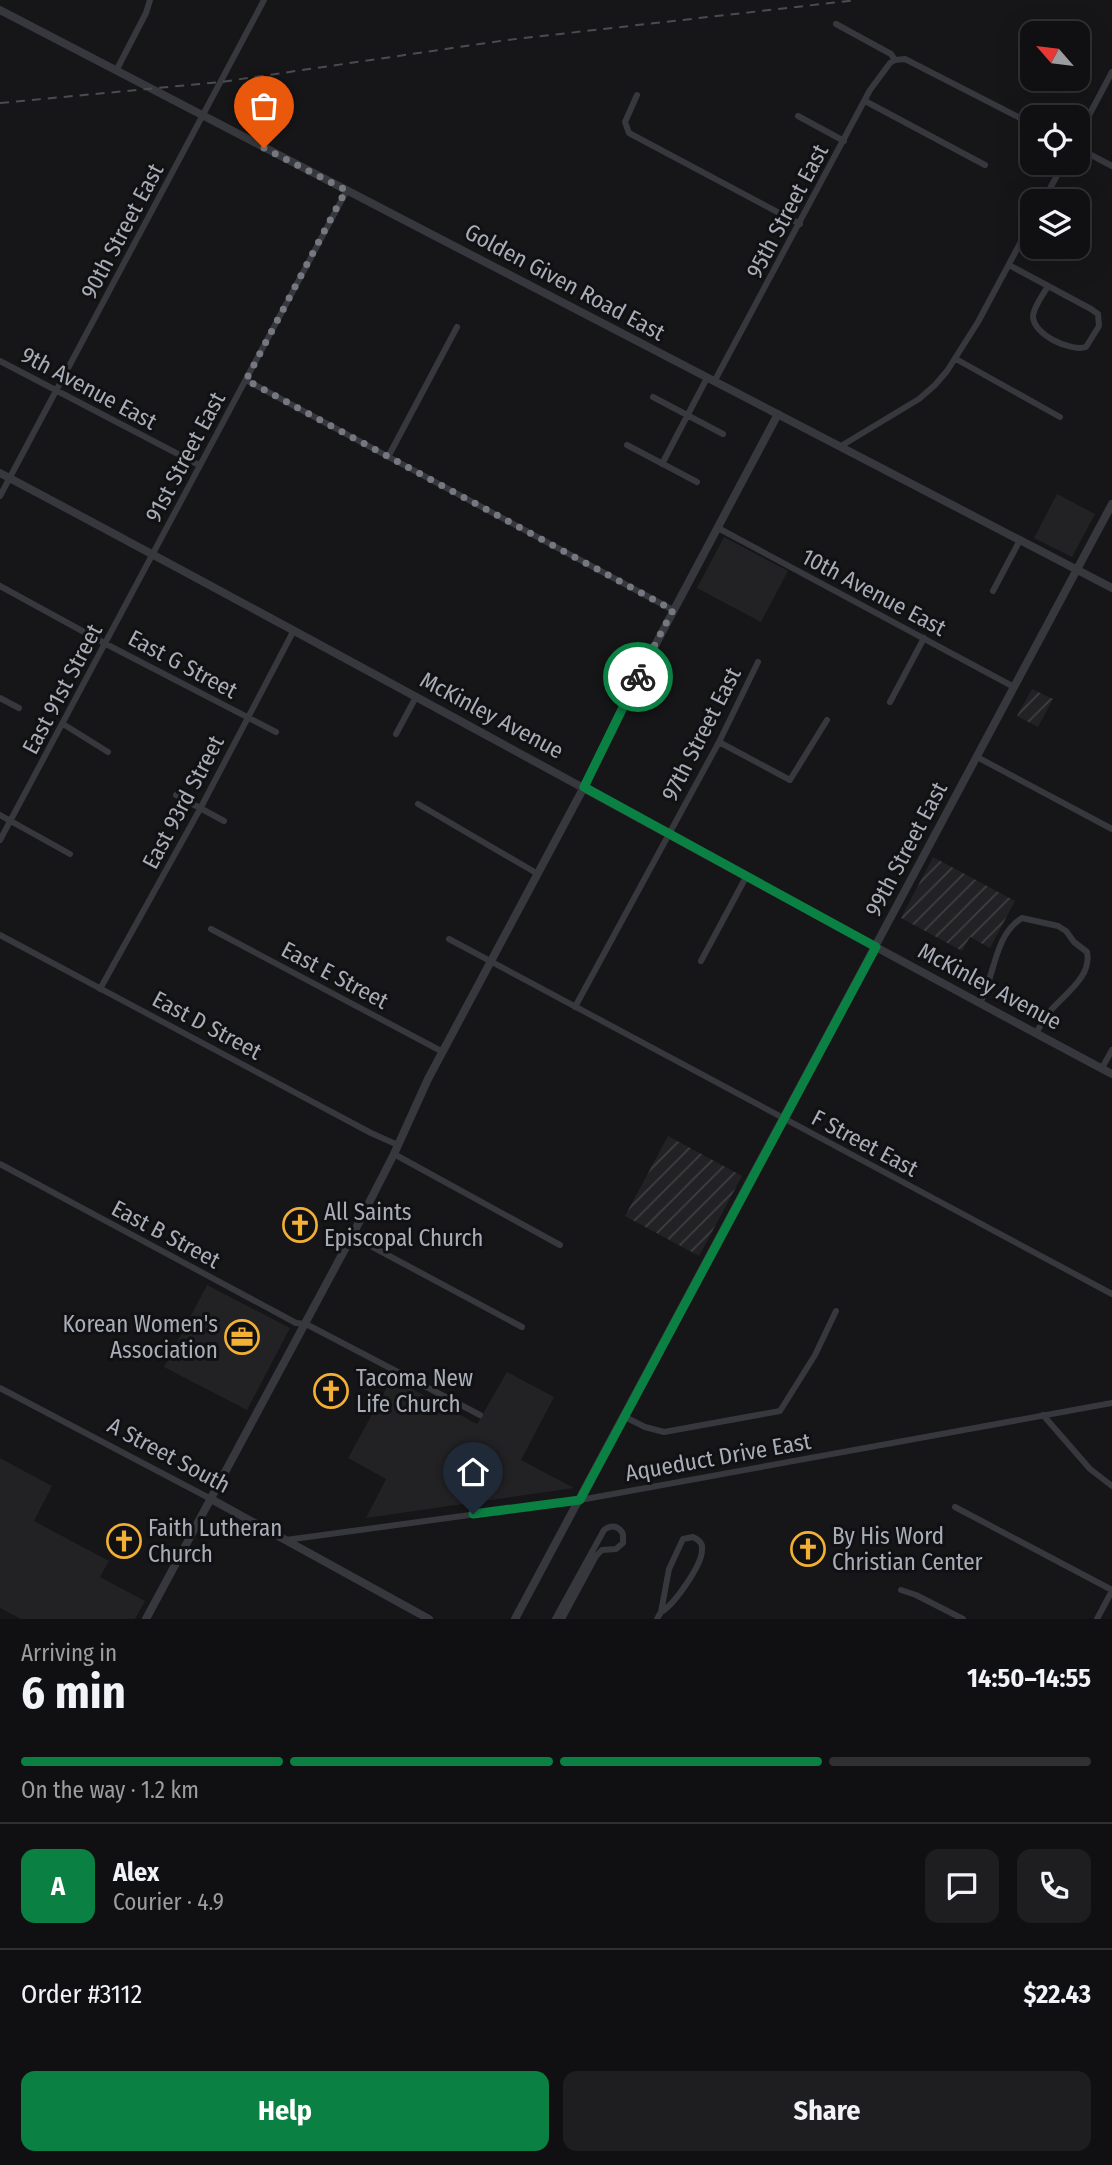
<!DOCTYPE html>
<meta charset="utf-8">
<style>
:root{--surface:#101012;--page:#1e1e20;--text:#f1f3f6;--muted:#9c9d9f;--line:#303032;--accent:#0b8043}
body{margin:0;font-family:"Fira Sans Condensed",sans-serif;background:var(--page);color:var(--text);height:100vh;display:flex;flex-direction:column;font-size:26px;white-space:nowrap}
*{box-sizing:border-box;margin:0}
p{font-size:23px;color:var(--muted)}
.icon{flex:none;width:38px;height:38px;fill:none;stroke:currentColor;stroke-width:2;stroke-linecap:round;stroke-linejoin:round}
.map{position:relative;height:1619px;overflow:hidden}
.panel{display:flex;flex-direction:column;background:var(--surface);flex:1}
.panel>*{flex:none}
.needle{width:46px;rotate:298deg}
.fabs{position:absolute;left:1020px;top:21px;display:grid;gap:14px}
.fabs a{display:grid;place-items:center;width:70px;height:70px;border-radius:14px;background:var(--surface);box-shadow:0 7px 28px #0002,0 0 0 2px var(--line);font-size:35px}
.pin{position:absolute;display:grid;place-items:center;width:60px;height:60px;color:#fff;margin:-72px -30px;border-radius:50% 50% 50% 0;rotate:-45deg;box-shadow:0 0 7px #0007}
.pin .icon{rotate:45deg}
.courier{position:absolute;display:grid;place-items:center;width:70px;height:70px;margin:-35px;border:5px solid #0b8043;border-radius:50%;background:#fff;color:#222;box-shadow:0 2px 9px #0007}
.summary em{font-style:normal;font-weight:700}
.summary div{display:flex;flex-direction:column-reverse}
.summary{display:flex;align-items:center;justify-content:space-between;height:119px;padding:0 21px}
h1{font-size:46px;font-weight:700;line-height:52px}
.bar{display:grid;grid-template-columns:repeat(4,1fr);gap:10px 7px;align-content:center;height:84px;padding:0 21px}
.bar i{height:9px;border-radius:5px;background:var(--line)}
.bar .on{background:var(--accent)}
.bar p{grid-column:span 4}
.line{display:flex;align-items:center;gap:18px;padding:0 21px;border-top:2px solid var(--line)}
.line div{flex:1}
.round{display:grid;place-items:center;flex:none;width:74px;height:74px;border-radius:14px;background:var(--page)}
.primary-button{display:flex;gap:14px;margin-top:auto;padding:14px 21px}
.primary-button a{flex:1;height:80px;border-radius:14px;background:var(--accent);color:#fff;font-size:28px;font-weight:700;line-height:80px;text-align:center}
.primary-button a+a{background:var(--page);color:var(--text)}
.map>svg:first-child{display:block}
</style>
<div class="map">
<svg width="1112" height="1619" viewBox="0 0 1112 1619">
<defs>
<pattern id="industrial-furrows" width="10" height="10" patternUnits="userSpaceOnUse" patternTransform="scale(1.75)"><rect width="10" height="10" fill="#222225"/><path d="M-1 1l2-2M0 10L10 0M9 11l2-2" fill="none" stroke="#3f3f43"/></pattern>
</defs>
<rect width="100%" height="100%" fill="#161618"/>
<path fill="#222225" d="M1057,494l38,20 -23,43 -38,-19z
M724,537l64,34 -27,51 -64,-34z
M207,1285l83,43 -43,82 -83,-43z
M507,1372l47,25 -33,63 53,28 -208,30 20,-39 -38,-21 44,-80 85,46z
M0,1458l52,28 -18,35 75,40 -9,16 45,24 -10,18h-114l-21,-11z"/>
<path fill="url(#industrial-furrows)" d="M1032,689l21,10 -15,28 -21,-11z
M933,857l82,44 -25,47 -20,-11 -8,14 -61,-33z
M668,1136l74,40 -43,80 -74,-40z"/>
<g fill="none" stroke-linecap="round" stroke-linejoin="round">
<path stroke="#37383d" stroke-width="6" d="M836,24l55,30 4,6 10,-1 127,65
M116,71l30,-58 4,-13
M637,95l-12,27 4,11 171,91
M865,101l120,64
M798,116l46,25
M1078,136l34,-64
M1078,148l34,18
M1043,201l21,-38
M1009,265l82,44 7,5 1,12 -13,21c-15,5 -53,-12 -53,-31 1,-10 10,-21 15,-30
M956,359l104,58
M0,361l199,104
M246,380l427,230
M714,382l156,-292 20,-27 5,-3
M653,397l70,37
M627,445l70,37
M841,446l78,-47 16,-14 12,-14 31,-49 54,-101
M388,457l69,-130
M662,464l45,-86
M0,496l264,-496
M718,528l296,159
M0,586l106,58 170,88
M993,591l27,-51
M0,698l19,10
M890,702l34,-64
M63,724l45,28
M396,734l20,-37
M719,742l71,38 37,-60
M977,757l135,72
M176,795l48,26
M418,804l120,70
M0,815l70,39
M0,840l347,-650
M211,929l232,123
M0,935l371,198 27,12
M449,939l663,355
M701,961l45,-84
M100,989l100,-180 94,-179
M980,1003c15,-27 14,-68 42,-85l36,8 8,5 8,11 13,10c5,24 -21,41 -35,57 -6,7 -11,16 -16,24
M575,1007l144,-265 39,-80
M1102,1068l10,-18
M394,1154l166,91
M0,1164l296,159 10,1 174,91
M352,1236l170,91
M0,1388l211,111
M1043,1415l47,54 22,17
M625,1417l20,10 19,5 116,-21 35,-56 21,-44
M955,1507l157,83
M286,1540l294,-40 532,-97
M901,1590l15,5 47,24
M555,1619l49,-89c7,-6 15,-4 19,4v9l-7,6 -14,1 -6,6 -34,63
M657,1619l4,-7 8,-43 14,-30 10,-2c6,3 10,6 9,13 0,15 -28,55 -41,62
M1097,1619l15,-28"/>
<path stroke="#37383d" stroke-width="8" d="M0,10l1112,578
M0,473c372,197 740,403 1112,601
M211,1499l218,120
M146,1619l206,-383 42,-82 34,-75 156,-292 41,-85 153,-288
M515,1619l597,-1115"/>
<path stroke="#4a4c52" stroke-width="2" stroke-dasharray="9 7" stroke-linecap="butt" d="M0,103l221,-21 286,-42 350,-40"/>
</g>
<g fill="none" stroke-linecap="round" stroke-linejoin="round">
<path stroke="#757880" stroke-width="7" stroke-dasharray="0 12.6" d="M264,148l82,42 -100,190 427,230 -35,67"/>
<path stroke="#0b8043" stroke-width="9" d="M473,1514l107,-14 296,-553 -292,-160 54,-110"/>
</g>
<defs>
<g id="church-ring" transform="scale(1.75)"><circle r="9.5" fill="#111113" stroke="#f2b134" stroke-width="1.5"/><path d="M-1.2-6h2.4v3.5h3.3v2.4h-3.3V6h-2.4V-.1h-3.3v-2.4h3.3Z" fill="#f2b134"/></g>
<g id="office-ring" transform="scale(1.75)"><circle r="9.5" fill="#111113" stroke="#f2b134" stroke-width="1.5"/><path d="M-6-3h4V-5.5h4V-3h4V5H-6ZM-1-4.5V-3h2v-1.5ZM-6 0V1H6V0Z" fill="#f2b134"/></g>
</defs>
<g fill-rule="evenodd">
<use href="#church-ring" x="300" y="1225"/>
<use href="#office-ring" x="242" y="1337"/>
<use href="#church-ring" x="331" y="1391"/>
<use href="#church-ring" x="124" y="1541"/>
<use href="#church-ring" x="808" y="1549"/>
</g>
<g text-anchor="middle" stroke-width="6" stroke-linejoin="round" paint-order="stroke">
<g font-size="23" fill="#a8adb8" stroke="#111113">
<text transform="translate(787 211) rotate(-62)" y="8">95th Street East</text>
<text transform="translate(122 231) rotate(-62)" y="8">90th Street East</text>
<text transform="translate(565 282) rotate(28)" y="8">Golden Given Road East</text>
<text transform="translate(89 388) rotate(28)" y="8">9th Avenue East</text>
<text transform="translate(185 457) rotate(-62)" y="8">91st Street East</text>
<text transform="translate(874 592) rotate(28)" y="8">10th Avenue East</text>
<text transform="translate(183 664) rotate(28)" y="8">East G Street</text>
<text transform="translate(62 689) rotate(-62)" y="8">East 91st Street</text>
<text transform="translate(492 715) rotate(28)" y="8">McKinley Avenue</text>
<text transform="translate(701 734) rotate(-63)" y="8">97th Street East</text>
<text transform="translate(183 802) rotate(-62)" y="8">East 93rd Street</text>
<text transform="translate(906 849) rotate(-62)" y="8">99th Street East</text>
<text transform="translate(335 975) rotate(28)" y="8">East E Street</text>
<text transform="translate(990 986) rotate(28)" y="8">McKinley Avenue</text>
<text transform="translate(207 1025) rotate(28)" y="8">East D Street</text>
<text transform="translate(865 1143) rotate(28)" y="8">F Street East</text>
<text transform="translate(166 1234) rotate(28)" y="8">East B Street</text>
<text transform="translate(169 1455) rotate(28)" y="8">A Street South</text>
<text transform="translate(718 1457) rotate(-10)" y="8">Aqueduct Drive East</text>
</g>
<g font-size="23" fill="#a8adb8" stroke="#111113" text-anchor="start">
<text x="324" y="1220">All Saints<tspan x="324" dy="26">Episcopal Church</tspan></text>
<text x="218" y="1332" text-anchor="end">Korean Women's<tspan x="218" dy="26">Association</tspan></text>
<text x="356" y="1386">Tacoma New<tspan x="356" dy="26">Life Church</tspan></text>
<text x="148" y="1536">Faith Lutheran<tspan x="148" dy="26">Church</tspan></text>
<text x="832" y="1544">By His Word<tspan x="832" dy="26">Christian Center</tspan></text>
</g>
</g>
</svg>
<div class="fabs">
<a><svg class="needle" viewBox="-14 -14 28 28"><path d="M0-13l5 13h-10z" fill="#e53935"/><path d="M0 13l5-13h-10z" fill="#9c9d9f"/></svg></a>
<a><svg class="icon" aria-label="locate" viewBox="0 0 24 24"><circle cx="12" cy="12" r="6"/><path d="M12 2v4M12 18v4M2 12h4M18 12h4"/></svg></a>
<a><svg class="icon" aria-label="layers" viewBox="0 0 24 24"><path d="M12 4l9 5-9 5-9-5zM3 14l9 5 9-5"/></svg></a>
</div>
<div class="pin" style="left:264px;top:148px;background:#ea580c"><svg class="icon" aria-label="bag" viewBox="0 0 24 24"><path d="M5 8h14l-1 12H6zM9 8a3 3 0 0 1 6 0"/></svg></div>
<div class="pin" style="left:473px;top:1514px;background:#1f2937"><svg class="icon" aria-label="home" viewBox="0 0 24 24"><path d="M3 11l9-7 9 7M6 9v11h12V9"/></svg></div>
<div class="courier" style="left:638px;top:677px"><svg class="icon" aria-label="bike" viewBox="0 0 24 24"><circle cx="6" cy="16" r="4"/><circle cx="18" cy="16" r="4"/><path d="M6 16l4-8h5l3 8M10 8l3 8H6M13 5h3"/></svg></div>
</div>
<section class="panel">
<div class="summary"><div><h1>6 min</h1><p>Arriving in</p></div><em>14:50–14:55</em></div>
<div class="bar"><i class="on"></i><i class="on"></i><i class="on"></i><i></i><p>On the way · 1.2 km</p></div>
<div class="line" style="height:126px"><b class="round" style="background:var(--accent);color:#fff">A</b><div><b>Alex</b><p>Courier · 4.9</p></div><a class="round"><svg class="icon" aria-label="chat" viewBox="0 0 24 24"><path d="M4 5h16v11H9l-5 4z"/></svg></a><a class="round"><svg class="icon" aria-label="phone" viewBox="0 0 24 24"><path d="M5 4h4l2 5-3 2q2 4 5 5l2-3 5 2v4C11 20 4 13 5 4z"/></svg></a></div>
<div class="line" style="height:91px"><div>Order #3112</div><b>$22.43</b></div>
<div class="primary-button"><a>Help</a><a>Share</a></div>
</section>
